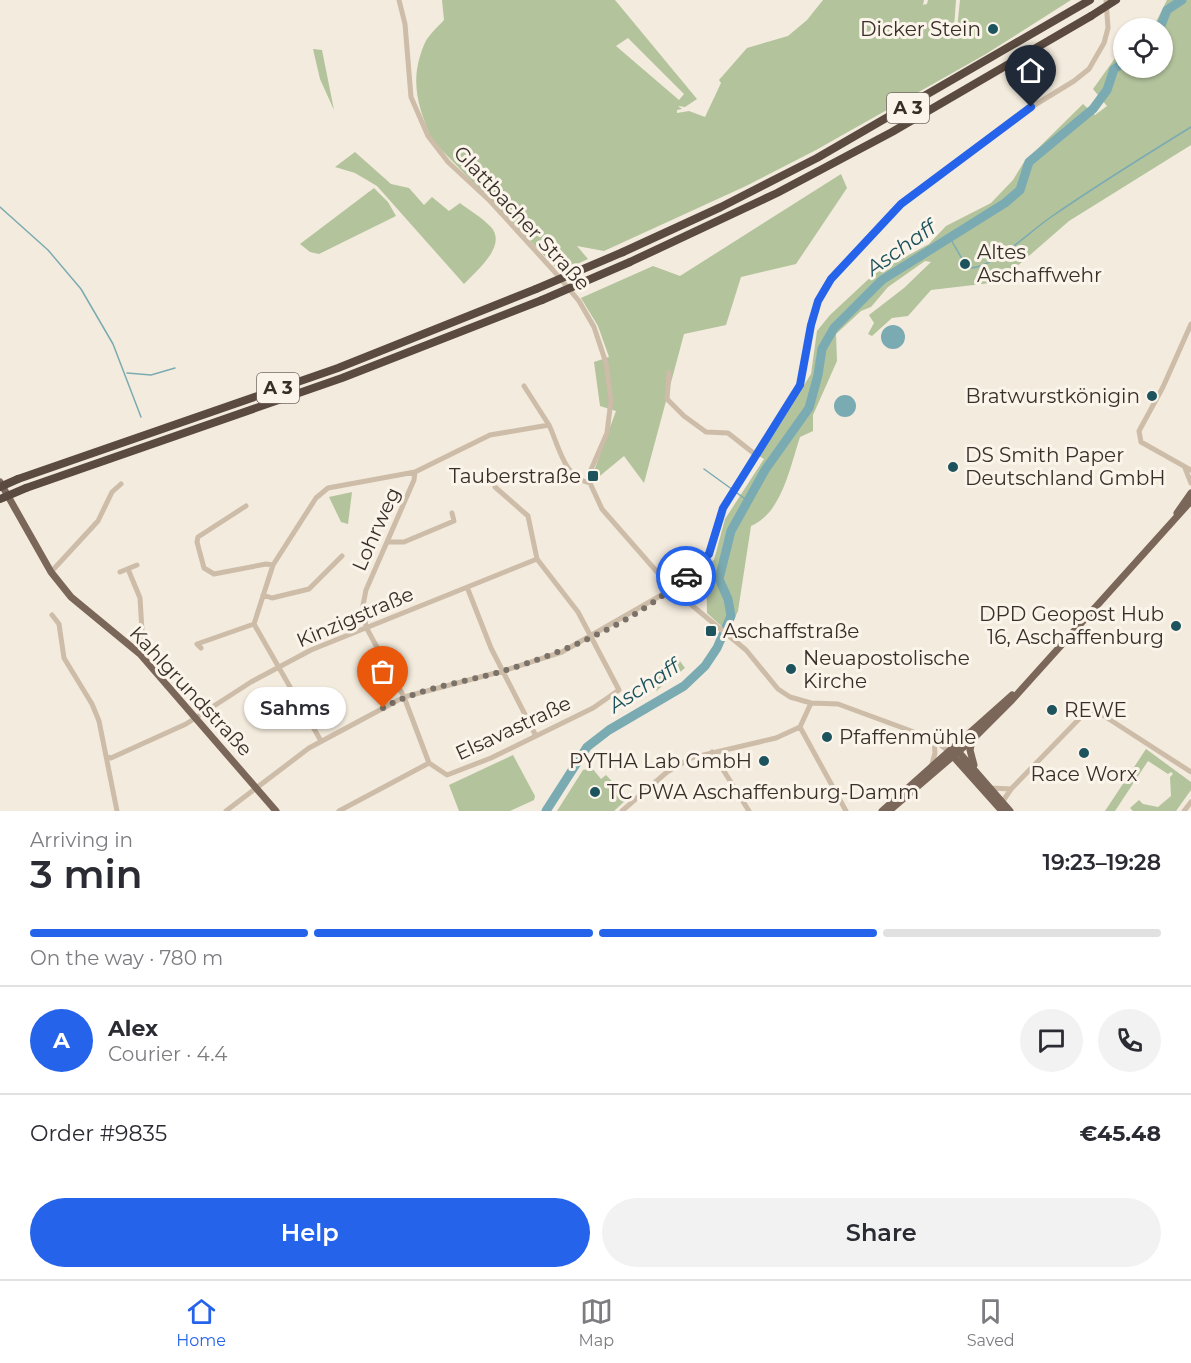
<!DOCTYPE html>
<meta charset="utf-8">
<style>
:root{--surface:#fff;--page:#f2f2f3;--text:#2b2b33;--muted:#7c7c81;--line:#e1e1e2;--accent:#2563eb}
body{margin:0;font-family:Montserrat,sans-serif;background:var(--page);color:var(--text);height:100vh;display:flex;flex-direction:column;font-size:22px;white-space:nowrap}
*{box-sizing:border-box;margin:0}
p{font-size:20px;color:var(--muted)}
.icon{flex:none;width:33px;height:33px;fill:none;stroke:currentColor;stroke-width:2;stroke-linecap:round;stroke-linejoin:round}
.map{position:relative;height:811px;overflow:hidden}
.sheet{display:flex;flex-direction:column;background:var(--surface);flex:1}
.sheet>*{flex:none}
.controls{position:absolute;left:1113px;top:18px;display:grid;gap:12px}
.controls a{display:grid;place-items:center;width:60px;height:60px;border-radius:50%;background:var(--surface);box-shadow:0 2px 4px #0004;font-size:30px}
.pin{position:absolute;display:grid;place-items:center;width:51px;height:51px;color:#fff;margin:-62px -26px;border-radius:50% 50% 50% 0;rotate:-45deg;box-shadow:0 0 6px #0007}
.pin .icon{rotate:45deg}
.courier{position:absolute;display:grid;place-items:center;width:60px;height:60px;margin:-30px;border:4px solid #2563eb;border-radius:50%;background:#fff;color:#222;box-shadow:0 2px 8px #0007}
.bubble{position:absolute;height:42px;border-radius:21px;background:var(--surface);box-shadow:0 2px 4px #0004;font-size:20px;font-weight:600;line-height:42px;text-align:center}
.overview em{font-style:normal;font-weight:600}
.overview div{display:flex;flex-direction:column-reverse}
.overview{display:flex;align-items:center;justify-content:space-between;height:102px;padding:0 30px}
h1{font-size:39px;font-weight:600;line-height:45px}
.bar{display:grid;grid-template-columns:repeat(4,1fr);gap:9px 6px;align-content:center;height:72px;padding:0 30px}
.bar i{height:8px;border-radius:4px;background:var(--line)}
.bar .active{background:var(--accent)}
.bar p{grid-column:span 4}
.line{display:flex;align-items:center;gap:15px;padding:0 30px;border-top:2px solid var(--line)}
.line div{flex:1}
.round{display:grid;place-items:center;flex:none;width:63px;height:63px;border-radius:32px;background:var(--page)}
.cta{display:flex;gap:12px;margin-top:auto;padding:12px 30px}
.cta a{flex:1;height:69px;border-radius:36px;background:var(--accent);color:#fff;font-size:24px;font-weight:600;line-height:69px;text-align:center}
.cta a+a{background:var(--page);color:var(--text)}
.dock{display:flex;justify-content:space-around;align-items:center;height:84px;border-top:2px solid var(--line);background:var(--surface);font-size:16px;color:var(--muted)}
.dock a{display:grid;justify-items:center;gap:3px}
.dock .active{color:var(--accent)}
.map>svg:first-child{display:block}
</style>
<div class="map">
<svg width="1191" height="811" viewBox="0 0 1191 811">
<rect width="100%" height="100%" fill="#f3ebdd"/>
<path fill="#b3c39c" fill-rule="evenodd" d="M442,0h173l82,99 -12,8 -7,-1 4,3 -5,1v3l12,-2 16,6 16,-34 -2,-3 28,-32 41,-12 19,-16 16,-20h101l-1,5 4,-1 1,-4h28l-2,28 3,1 3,-29h111l-85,54 -170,96 -70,36 -142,65 -27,-5 11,13 -28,13 -128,-132c-14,-33 -23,-59 -8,-95 3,-9 14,-18 20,-25zM628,38l56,56 -5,6 -63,-54z
M1167,0h24v145l-122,76 -70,61 -68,8 -23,26 -16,2 -20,18 -4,-2 6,-11 -5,-8 35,-27 27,-26 -6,-1 -37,26 -17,20 -10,4 -25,23 1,27 -24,54v16l-13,6c-10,30 -18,76 -49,89l-13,85 -10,21 -21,-19 -1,-49 8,-4 11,-41 39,-60 -5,-3 52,-82 6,-43 13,-16 44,-41 55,-30 17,-18 45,-23 22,-23 11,-18 59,-58 12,11 12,-9 -14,-17 25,-35 5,-3 1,17h38v-40h-9z
M313,49l9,1 12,60 -14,-31z
M355,152l36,32 18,4 15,17 8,-8 17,14 11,-8c9,7 21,14 30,23 19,19 -14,45 -26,58l-87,-98 -22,-13 -20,-6z
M841,174l6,14 -51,76 -55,13 -15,48 -42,9 -40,149 -20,-27 -29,24 -1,-9 22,-60 -16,-5 -6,-44 15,-5 -11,-31 -17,-28 72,-32 27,10z
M374,188l14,14 8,14 -77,38 -9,-2 -10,-8z
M352,492l-4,32 -7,-2 -12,-25z
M677,657l8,11 -29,23 -8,-11z
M1146,749l45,33v8l-15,21h-43l-3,-3 9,-8 4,4 15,3 13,-11 -1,-19 3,-3 -2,-2 -3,2 -20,-13 -33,50h-10z
M513,755l22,41 -1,4 -24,11h-51l-10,-26z
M592,768l9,11 5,-4 22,23 -14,13h-57l26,-41z"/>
<path fill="#7babb2" d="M881 337a12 12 0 1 1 24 0a12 12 0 1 1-24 0Z
M834 406a11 11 0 1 1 22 0a11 11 0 1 1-22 0Z"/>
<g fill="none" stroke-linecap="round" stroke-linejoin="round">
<path stroke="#7babb2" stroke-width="1.5" d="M0,207l48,43 33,39 32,55 28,73
M950,238l15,26 6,4c25,-2 58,-36 80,-51 46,-32 93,-61 140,-90
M127,373l24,2 24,-7
M704,469l29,21
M737,493l11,8"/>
<path stroke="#7babb2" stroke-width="9" d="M1160,28l7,-18 15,-10
M546,811l41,-64 22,-17 75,-44 21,-20 12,-18 14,-32 -3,-17 -9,-20 12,-48 34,-61 44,-62 9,-33 4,-26 12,-21 48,-48 123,-77 15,-13 9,-28 64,-53 14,-19 7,-21 10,-6"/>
<path stroke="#ccbca8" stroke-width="5" d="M399,0l6,24 6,73 17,39 20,26 42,39 63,69 26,31 15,26 12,36 5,37 -4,33 -17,39v11l12,26 70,80 74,61 32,39 12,8 21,6 27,1 114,42
M1191,324l-28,63 -24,44 2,11 50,28
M669,373l-2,26 17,17 22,16 22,1 28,22
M549,425c10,21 15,53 41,58
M1185,468l6,15
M415,472l-1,8 -48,110 -3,15 3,22 38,70 25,66
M246,506l-48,31 -1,5 7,26 10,6 52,-10 7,1
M389,542h15l50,-21 -2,-8
M128,569l12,29 3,49 -3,7
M51,572l47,-51 14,-29 9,-8
M120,572l17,-7
M467,587l24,61 45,88
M263,595l9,3 37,-9 33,-33
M52,615l7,9 5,34 28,46 7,17 18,90
M201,648l-4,-4 57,-20
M811,703l-11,24 46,84
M934,740l13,10
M321,741l-67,-117 19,-59 43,-67 12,-10 87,-16 75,-37 59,-10 -25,-39
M712,752l37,59
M107,757l4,1 75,-34 65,-42 60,-32 226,-91
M429,763l18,12 44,-17 102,-50 26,-18 -41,-78 -41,-53 -9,-43 -33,-29
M932,764l3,-11 -1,-13
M991,788l20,1
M1003,801l8,-12 70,-72 6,-4 11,-1 93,60
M226,811l83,-63 95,-51 99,-26 59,-19 110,-63 37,-35 14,-45 77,-124 11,-60 7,-24 13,-22 70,-75 114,-87 59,-36 15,-12 15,-26 4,-15 -2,-28
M339,811l90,-48
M622,811l45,-39 24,-14 85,-20 24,-11
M1184,811l7,-9"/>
<path stroke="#7b6759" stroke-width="7" d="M0,482l51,90 20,25 69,57 136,157
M1177,513l14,-20
M972,741l-2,9 4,15
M957,750l53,61
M951,754l51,57
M882,811l130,-116
M889,811l84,-72 39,-39 179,-199"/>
<path stroke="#5a4a40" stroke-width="8" d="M623,252l98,-45 96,-49 273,-158
M630,262l147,-69 115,-61 199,-116
M18,479l320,-111 198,-79
M26,488l316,-110 200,-78"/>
<path stroke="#5a4a40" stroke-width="8" d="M1091,16l25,-16
M536,289l87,-37
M542,300l88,-38
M0,487l18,-8
M0,499l26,-11"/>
</g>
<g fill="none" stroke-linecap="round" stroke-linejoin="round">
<path stroke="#7a7168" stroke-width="6" stroke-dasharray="0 10.8" d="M383,708c36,-20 78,-25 117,-36 61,-18 140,-52 186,-96"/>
<path stroke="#2563eb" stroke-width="8" d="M686,576l23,-22 14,-46 77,-123 11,-60 7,-24 13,-22 70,-75 130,-97"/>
</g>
<g fill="#1c535c" stroke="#fbf4ea" stroke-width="2">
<circle cx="993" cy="29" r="6"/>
<circle cx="965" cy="264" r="6"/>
<circle cx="1152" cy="396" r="6"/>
<circle cx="953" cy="467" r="6"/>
<rect x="587" y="470" width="12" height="12" rx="3"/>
<circle cx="1176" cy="626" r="6"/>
<rect x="705" y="625" width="12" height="12" rx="3"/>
<circle cx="791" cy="669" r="6"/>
<circle cx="1052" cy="710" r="6"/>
<circle cx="827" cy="737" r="6"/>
<circle cx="1084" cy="753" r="6"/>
<circle cx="764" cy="761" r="6"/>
<circle cx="595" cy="792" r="6"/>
</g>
<g text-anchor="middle" stroke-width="6" stroke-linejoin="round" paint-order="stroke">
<g fill="#fbf4ea" stroke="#736a63" stroke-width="1.5">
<rect x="887" y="93" width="42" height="30" rx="4.5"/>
<rect x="257" y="373" width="42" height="30" rx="4.5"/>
</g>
<g font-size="18" font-weight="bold" fill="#392f29">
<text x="908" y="114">A 3</text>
<text x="278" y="394">A 3</text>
</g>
<g font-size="20" fill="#392f29" stroke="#fbf4ea" text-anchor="start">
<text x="981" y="36" text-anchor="end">Dicker Stein</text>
<text x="977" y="259">Altes<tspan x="977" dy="23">Aschaffwehr</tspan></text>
<text x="1140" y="403" text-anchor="end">Bratwurstkönigin</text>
<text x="965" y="462">DS Smith Paper<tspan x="965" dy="23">Deutschland GmbH</tspan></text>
<text x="581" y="483" text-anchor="end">Tauberstraße</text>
<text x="1164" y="621" text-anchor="end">DPD Geopost Hub<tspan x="1164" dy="23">16, Aschaffenburg</tspan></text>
<text x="723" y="638">Aschaffstraße</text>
<text x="803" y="665">Neuapostolische<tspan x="803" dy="23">Kirche</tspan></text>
<text x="1064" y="717">REWE</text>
<text x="839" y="744">Pfaffenmühle</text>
<text x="752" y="768" text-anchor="end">PYTHA Lab GmbH</text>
<text x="1084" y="781" text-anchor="middle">Race Worx</text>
<text x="607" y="799">TC PWA Aschaffenburg-Damm</text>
</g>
<g font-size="20" fill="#392f29" stroke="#fbf4ea">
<text transform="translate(522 218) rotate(47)" y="7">Glattbacher Straße</text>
<text transform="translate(376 529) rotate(-66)" y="7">Lohrweg</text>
<text transform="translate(355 617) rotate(-23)" y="7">Kinzigstraße</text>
<text transform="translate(191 691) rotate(47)" y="7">Kahlgrundstraße</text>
<text transform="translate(513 728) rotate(-25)" y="7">Elsavastraße</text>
</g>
<g font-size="21" font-style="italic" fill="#1c535c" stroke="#fbf4ea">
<text transform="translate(901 248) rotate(-35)" y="7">Aschaff</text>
<text transform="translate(644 686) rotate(-33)" y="7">Aschaff</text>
</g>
</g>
</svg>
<div class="controls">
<a><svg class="icon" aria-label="locate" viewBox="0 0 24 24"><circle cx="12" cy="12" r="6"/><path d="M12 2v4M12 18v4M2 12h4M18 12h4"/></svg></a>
</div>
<div class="pin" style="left:383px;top:708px;background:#ea580c"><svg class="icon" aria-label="bag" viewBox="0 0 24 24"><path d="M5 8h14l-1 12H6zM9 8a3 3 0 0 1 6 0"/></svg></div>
<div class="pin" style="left:1031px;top:107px;background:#1f2937"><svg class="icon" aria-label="home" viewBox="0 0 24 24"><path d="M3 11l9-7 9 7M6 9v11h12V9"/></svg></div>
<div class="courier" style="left:686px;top:576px"><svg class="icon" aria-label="car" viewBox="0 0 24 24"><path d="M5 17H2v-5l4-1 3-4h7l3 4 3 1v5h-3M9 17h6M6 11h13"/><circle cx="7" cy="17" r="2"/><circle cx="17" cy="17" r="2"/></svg></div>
<div class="bubble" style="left:244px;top:687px;width:102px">Sahms</div>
</div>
<section class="sheet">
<div class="overview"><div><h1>3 min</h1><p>Arriving in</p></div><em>19:23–19:28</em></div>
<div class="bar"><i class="active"></i><i class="active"></i><i class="active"></i><i></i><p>On the way · 780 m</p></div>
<div class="line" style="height:108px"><b class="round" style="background:var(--accent);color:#fff">A</b><div><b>Alex</b><p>Courier · 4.4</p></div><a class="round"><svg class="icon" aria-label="chat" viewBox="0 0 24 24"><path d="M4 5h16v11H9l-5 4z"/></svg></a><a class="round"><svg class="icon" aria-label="phone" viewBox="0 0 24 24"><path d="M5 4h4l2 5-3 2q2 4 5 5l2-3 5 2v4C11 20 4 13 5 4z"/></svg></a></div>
<div class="line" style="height:78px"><div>Order #9835</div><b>€45.48</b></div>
<div class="cta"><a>Help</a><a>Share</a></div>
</section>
<nav class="dock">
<a class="active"><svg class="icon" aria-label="home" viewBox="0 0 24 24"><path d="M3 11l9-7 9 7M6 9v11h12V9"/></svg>Home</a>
<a><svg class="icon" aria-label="map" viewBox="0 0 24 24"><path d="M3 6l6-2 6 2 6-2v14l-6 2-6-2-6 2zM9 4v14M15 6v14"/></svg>Map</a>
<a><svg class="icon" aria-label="saved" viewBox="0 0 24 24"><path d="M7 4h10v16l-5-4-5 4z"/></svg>Saved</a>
</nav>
